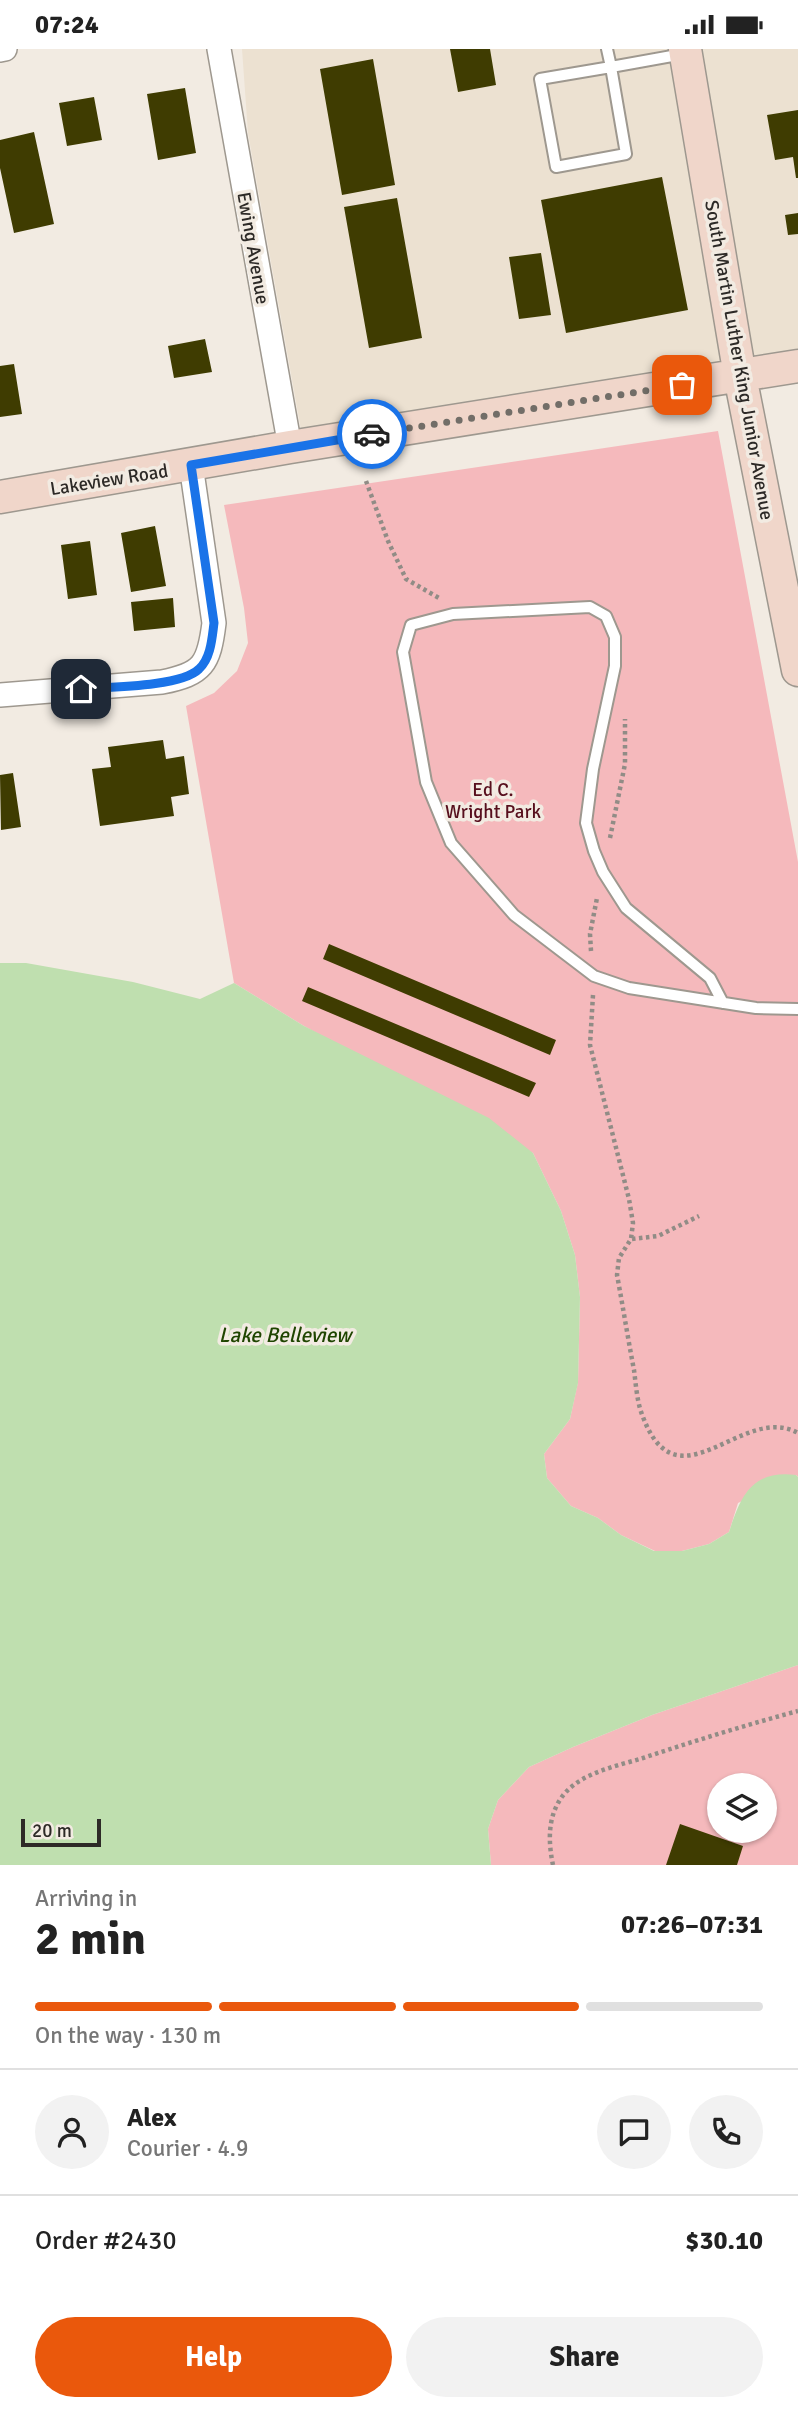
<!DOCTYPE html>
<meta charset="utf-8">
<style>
:root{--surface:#fff;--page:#f2f2f2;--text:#222;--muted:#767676;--line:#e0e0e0;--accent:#ea580c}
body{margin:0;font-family:Signika,sans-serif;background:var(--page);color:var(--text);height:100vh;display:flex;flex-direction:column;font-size:26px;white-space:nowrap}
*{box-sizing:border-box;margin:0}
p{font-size:23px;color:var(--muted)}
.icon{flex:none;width:38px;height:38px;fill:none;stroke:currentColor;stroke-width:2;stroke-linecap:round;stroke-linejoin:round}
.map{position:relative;height:1816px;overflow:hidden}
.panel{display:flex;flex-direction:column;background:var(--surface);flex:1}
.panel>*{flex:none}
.buttons{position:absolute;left:707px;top:1724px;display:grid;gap:14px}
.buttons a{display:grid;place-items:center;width:70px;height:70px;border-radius:50%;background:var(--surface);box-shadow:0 2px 5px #0004;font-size:35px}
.scale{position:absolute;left:21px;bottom:18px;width:80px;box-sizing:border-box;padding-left:7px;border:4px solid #2d2a27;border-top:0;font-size:19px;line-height:24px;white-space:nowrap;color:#2d2a27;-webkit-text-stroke:5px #f2ebe2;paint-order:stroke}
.pin{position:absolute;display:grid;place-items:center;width:60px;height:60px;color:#fff;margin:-30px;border-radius:14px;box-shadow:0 4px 10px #0006}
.courier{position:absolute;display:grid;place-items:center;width:70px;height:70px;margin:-35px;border:5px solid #1a73e8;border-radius:50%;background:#fff;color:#222;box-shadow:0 2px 9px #0007}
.headline em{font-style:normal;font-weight:700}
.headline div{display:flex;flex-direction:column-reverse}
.headline{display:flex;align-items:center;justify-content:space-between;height:119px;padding:0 35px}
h1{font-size:46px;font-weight:700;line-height:52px}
.bar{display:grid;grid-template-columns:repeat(4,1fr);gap:10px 7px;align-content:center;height:84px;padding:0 35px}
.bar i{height:9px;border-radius:5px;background:var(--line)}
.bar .selected{background:var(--accent)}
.bar p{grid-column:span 4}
.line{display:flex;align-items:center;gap:18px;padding:0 35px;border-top:2px solid var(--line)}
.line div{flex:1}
.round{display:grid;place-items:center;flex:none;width:74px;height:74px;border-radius:37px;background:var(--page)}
.action{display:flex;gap:14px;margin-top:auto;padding:14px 35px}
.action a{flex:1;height:80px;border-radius:42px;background:var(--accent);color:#fff;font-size:28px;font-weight:700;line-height:80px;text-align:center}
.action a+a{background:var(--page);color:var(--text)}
.status{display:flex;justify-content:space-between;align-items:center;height:49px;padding:0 35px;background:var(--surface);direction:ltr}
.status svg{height:19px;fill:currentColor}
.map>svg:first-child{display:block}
</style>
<div class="status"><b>07:24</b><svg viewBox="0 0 49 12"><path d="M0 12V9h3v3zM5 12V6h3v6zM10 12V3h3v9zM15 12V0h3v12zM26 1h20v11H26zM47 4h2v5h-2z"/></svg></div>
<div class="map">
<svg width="798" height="1816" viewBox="0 0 798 1816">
<rect width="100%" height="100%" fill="#f2ebe2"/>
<path fill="#ece1d1" d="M242,0h429l52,314 -422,67 -53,-297z
M699,0h99v300l-47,9z"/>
<path fill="#f5b9bc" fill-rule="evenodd" d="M718,382l80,431v615l-2,-2 -58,28 -9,29 -20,12 -27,7h-27l-34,-16 -23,-17 -27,-12 -24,-28 -3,-24 26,-35 8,-37 2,-85 -5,-42 -14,-44 -28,-58 -229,-127 -70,-43 -48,-277 28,-13 23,-22 11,-28 -4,-35 -20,-103z
M798,1616v200h-307l-3,-36 10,-29 31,-33 44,-20 79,-32zM719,1736h46v46h-46z"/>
<path fill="#bfdfaf" d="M0,914h26l107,19 67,17 34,-16 70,43 185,92 44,35 28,58 14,44 5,42 -2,86 -8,36 -26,35 3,24 24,28 27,12 23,17 33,16h28l27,-7 20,-12c12,-37 23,-62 67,-57l2,2v188l-146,50 -79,32 -44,20 -31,33 -10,29 3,36h-491z"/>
<path fill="#3f3c01" d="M450,0h40l6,36 -38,7z
M373,10l22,126 -53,10 -22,-126z
M185,39l11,65 -38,7 -11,-66z
M94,48l8,43 -35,6 -8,-43z
M798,61v68h-2l-3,-21 -18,3 -8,-45z
M34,83l20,92 -40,9 -14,-65v-28z
M662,128l26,133 -122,23 -25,-133z
M397,149l25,140 -53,10 -25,-141z
M798,164v21l-10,1 -3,-20z
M541,204l10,62 -32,4 -10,-62z
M205,290l7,33 -38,6 -6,-32z
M14,315l8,50 -22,3v-51z
M155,477l11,60 -35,6 -10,-59z
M90,492l7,54 -29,4 -7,-54z
M173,549l2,29 -41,4 -3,-29z
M163,691l3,19 18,-3 5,38 -18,3 3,19 -74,10 -8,-57 19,-2 -3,-20z
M13,724l8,54 -20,3 -1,-55z
M329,895l227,96 -6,15 -227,-96z
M308,938l228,96 -7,14 -227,-96z
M680,1775l63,22 -6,19h-71z"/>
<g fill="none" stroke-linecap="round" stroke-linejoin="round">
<g stroke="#9e988f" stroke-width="14">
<path id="lane" d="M607,0l4,18 -71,12 16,88 70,-13 -15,-87 72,-13
M723,954l-13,-25 -84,-70 -23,-36 -9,-21 -8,-28 7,-54 22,-103v-29l-9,-21 -16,-9 -137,7 -42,11 -8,27 23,130 25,61 63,72 80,61 35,12 127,20 42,1"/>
</g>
<g stroke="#9e988f" stroke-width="26">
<path id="street" d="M219,0l71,398
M0,1l5,-1
M0,646l162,-13c41,-8 47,-18 52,-59l-23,-158"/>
</g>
<g stroke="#9e988f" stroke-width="35">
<path id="secondary" d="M685,0l55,327 58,294
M0,448l290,-50 508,-81"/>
</g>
<path stroke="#918c86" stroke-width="4.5" stroke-dasharray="3.5 3.5" stroke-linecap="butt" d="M366,432l22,60 18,38 33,19
M610,789l15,-74v-45
M591,902l-1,-17 7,-36
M593,946l-3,50 39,154 4,24 -2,16 -12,19 -2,17c6,32 11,64 17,95 2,15 3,33 9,47 35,93 100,-15 155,16
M632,1190l26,-3 41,-20
M553,1816c-5,-24 -6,-51 12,-72 19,-21 52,-27 78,-35 51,-17 103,-33 155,-47"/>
<use href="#lane" stroke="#fff" stroke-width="10"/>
<use href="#street" stroke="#fff" stroke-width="23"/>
<use href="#secondary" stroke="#f0d6ca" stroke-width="32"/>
</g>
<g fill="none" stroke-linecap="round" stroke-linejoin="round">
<path stroke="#726e68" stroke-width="7" stroke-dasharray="0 12.6" d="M372,385l310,-49"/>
<path stroke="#1a73e8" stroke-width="9" d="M81,640c26,-2 100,-2 118,-20 12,-11 13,-31 15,-46l-23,-158 181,-31"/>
</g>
<g text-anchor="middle" stroke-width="7" stroke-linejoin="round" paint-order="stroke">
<g font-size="19" fill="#2d2a27" stroke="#f2ebe2">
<text transform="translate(254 199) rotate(80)" y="7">Ewing Avenue</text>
<text transform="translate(740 311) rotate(80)" y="7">South Martin Luther King Junior Avenue</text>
<text transform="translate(109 430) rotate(-9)" y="7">Lakeview Road</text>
</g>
<g font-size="19" fill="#570f1d" stroke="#f2ebe2">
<text x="493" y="747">Ed C.<tspan x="493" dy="22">Wright Park</tspan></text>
</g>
<g font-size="21" font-style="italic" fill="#1f4500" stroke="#f2ebe2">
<text x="285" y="1293">Lake Belleview</text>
</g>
</g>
</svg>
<div class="buttons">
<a><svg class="icon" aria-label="layers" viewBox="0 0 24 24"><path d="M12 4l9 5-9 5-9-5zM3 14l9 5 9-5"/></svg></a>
</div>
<div class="scale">20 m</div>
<div class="pin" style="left:682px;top:336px;background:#ea580c"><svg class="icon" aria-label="bag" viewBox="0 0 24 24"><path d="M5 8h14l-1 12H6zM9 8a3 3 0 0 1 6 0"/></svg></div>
<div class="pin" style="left:81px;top:640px;background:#1f2937"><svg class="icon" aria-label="home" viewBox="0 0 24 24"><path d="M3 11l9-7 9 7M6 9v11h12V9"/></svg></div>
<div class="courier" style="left:372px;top:385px"><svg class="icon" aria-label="car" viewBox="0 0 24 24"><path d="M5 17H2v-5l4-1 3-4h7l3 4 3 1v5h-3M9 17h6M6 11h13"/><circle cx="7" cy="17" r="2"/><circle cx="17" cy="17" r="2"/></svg></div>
</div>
<section class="panel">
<div class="headline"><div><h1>2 min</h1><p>Arriving in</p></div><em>07:26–07:31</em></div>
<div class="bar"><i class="selected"></i><i class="selected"></i><i class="selected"></i><i></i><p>On the way · 130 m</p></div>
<div class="line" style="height:126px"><a class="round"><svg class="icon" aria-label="person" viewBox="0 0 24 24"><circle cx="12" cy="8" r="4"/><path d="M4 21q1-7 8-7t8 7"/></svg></a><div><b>Alex</b><p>Courier · 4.9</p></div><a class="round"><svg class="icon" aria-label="chat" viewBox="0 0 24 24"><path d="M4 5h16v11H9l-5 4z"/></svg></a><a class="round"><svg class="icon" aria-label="phone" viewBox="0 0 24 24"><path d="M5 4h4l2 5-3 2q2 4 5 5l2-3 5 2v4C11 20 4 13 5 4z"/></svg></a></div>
<div class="line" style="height:91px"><div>Order #2430</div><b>$30.10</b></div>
<div class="action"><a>Help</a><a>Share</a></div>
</section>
